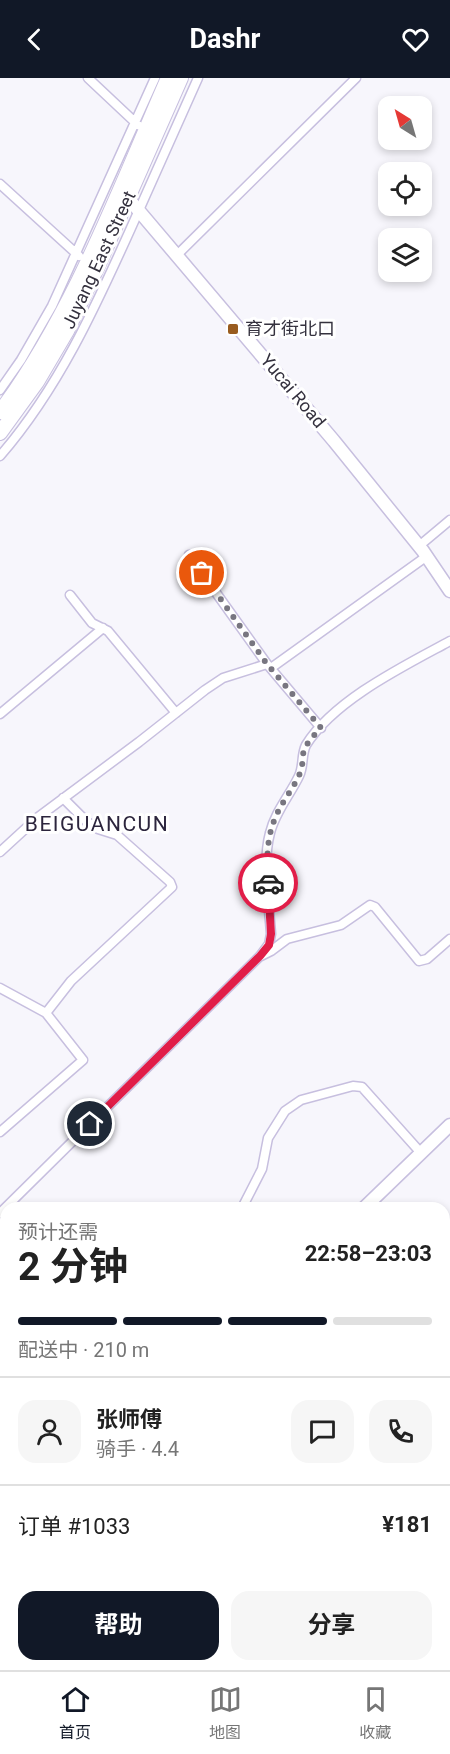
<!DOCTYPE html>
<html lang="zh">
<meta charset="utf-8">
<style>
:root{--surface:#fff;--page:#f6f6f6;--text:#222;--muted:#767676;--line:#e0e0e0;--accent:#111827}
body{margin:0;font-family:Roboto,"Noto Sans SC",sans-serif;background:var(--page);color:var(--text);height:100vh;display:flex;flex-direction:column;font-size:22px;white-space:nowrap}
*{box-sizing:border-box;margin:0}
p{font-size:20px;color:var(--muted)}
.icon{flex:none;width:33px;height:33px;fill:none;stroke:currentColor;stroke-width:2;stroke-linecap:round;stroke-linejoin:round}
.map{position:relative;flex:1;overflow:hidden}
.side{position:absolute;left:0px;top:1124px;width:450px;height:470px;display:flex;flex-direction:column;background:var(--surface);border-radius:18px 18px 0 0;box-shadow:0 3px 9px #0003}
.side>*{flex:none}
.needle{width:39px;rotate:323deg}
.tools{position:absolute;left:378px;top:18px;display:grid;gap:12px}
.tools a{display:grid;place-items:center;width:54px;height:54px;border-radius:12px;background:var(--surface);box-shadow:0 3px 9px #0003;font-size:30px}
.pin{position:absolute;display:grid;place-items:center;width:51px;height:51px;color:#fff;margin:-26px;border:3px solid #fff;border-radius:50%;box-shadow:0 2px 6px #0007}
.courier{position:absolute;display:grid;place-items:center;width:60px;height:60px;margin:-30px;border:4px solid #e11d48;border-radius:50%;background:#fff;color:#222;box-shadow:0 2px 8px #0007}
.headline em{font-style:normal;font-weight:700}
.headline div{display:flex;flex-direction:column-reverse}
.headline{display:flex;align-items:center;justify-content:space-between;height:102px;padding:0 18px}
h1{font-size:39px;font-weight:700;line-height:45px}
.bar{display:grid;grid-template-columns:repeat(4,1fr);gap:9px 6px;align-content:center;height:72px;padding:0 18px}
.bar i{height:8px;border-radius:4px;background:var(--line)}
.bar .current{background:var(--accent)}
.bar p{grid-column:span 4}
.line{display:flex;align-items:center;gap:15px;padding:0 18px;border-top:2px solid var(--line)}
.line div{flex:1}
.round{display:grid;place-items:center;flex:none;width:63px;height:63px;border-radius:18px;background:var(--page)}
.cta{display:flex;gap:12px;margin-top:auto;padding:12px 18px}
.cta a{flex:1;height:69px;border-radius:18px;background:var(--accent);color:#fff;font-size:24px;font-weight:700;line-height:69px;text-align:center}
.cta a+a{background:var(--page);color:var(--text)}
header{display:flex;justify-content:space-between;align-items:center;height:78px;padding:0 18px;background:var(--accent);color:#fff;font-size:27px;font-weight:700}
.menu{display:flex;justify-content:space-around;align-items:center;height:84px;border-top:2px solid var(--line);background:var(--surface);font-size:16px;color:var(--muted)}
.menu a{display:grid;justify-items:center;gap:3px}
.menu .current{color:var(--accent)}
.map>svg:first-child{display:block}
</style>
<header><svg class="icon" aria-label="back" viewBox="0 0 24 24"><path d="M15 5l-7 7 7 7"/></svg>Dashr<svg class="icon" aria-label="heart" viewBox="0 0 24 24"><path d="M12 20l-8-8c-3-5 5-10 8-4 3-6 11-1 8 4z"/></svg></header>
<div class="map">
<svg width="450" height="1592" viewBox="0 0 450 1592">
<rect width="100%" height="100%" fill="#f7f6fc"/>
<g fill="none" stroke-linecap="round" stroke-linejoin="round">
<g stroke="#c7bfdf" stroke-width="11">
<path id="minor" d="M88,0l50,47
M0,106l79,72
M178,176l178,-176
M0,312l21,-30 31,-54 103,-228
M0,378c58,-67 95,-148 131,-228 22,-50 45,-100 67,-150
M419,468l31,-26
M189,477l78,109 54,64
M70,517l22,28 16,8 68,82
M271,590l156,-112
M0,636l103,-86
M0,774l37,-34 102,-76 66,-52 18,-12 44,-14
M261,878l10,-5 16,-12 54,-14 29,-20 5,2 44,54 8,-2 23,-20
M0,910l46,25 37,47 -83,72
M46,935l25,-32 101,-94 -2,-5 -53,-47 -19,-6 -12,-8 -23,-23
M242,1130l20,-39 6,-31 17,-27 16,-11 52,-14 9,1 59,66
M0,1135l260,-257 9,-12 2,-10c-2,-31 -9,-72 -1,-101 5,-21 20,-38 29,-57 5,-10 2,-21 7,-31 28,-45 98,-79 144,-104
M444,1366l6,7
M0,1534l6,6
M57,1587l6,5
M241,1592l4,-5"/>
</g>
<g stroke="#c7bfdf" stroke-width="14">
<path id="tertiary" d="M0,1210l6,6
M365,1587l4,5"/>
</g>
<g stroke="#c7bfdf" stroke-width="15">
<path id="secondary" d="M128,120l206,243 89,110 27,40
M364,1130l86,-83
M0,1480l6,-6"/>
</g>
<g stroke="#c7bfdf" stroke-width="16">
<path id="trunk" d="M0,334c74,-100 118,-220 168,-334
M0,355l37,-51 30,-51 30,-63 84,-190"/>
</g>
<use href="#minor" stroke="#fff" stroke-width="8"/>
<use href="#tertiary" stroke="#fff" stroke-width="10"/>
<use href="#secondary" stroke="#fff" stroke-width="12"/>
<use href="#trunk" stroke="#fff" stroke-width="14"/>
</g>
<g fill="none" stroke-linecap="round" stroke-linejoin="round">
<path stroke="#787680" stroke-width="6" stroke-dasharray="0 10.8" d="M202,495l65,91 54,64c-7,7 -17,17 -18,27 -1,7 0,11 -3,18 -6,15 -17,27 -23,41 -11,23 -10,44 -9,69"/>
<path stroke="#e11d48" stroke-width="8" d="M90,1046l170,-168 9,-11 2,-11 -3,-51"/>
</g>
<rect fill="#995c1f" stroke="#fff" stroke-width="2" x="227" y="245" width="12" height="12" rx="3"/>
<g text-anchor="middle" stroke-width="6" stroke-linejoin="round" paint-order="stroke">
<g font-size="18" fill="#34313e" stroke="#fff">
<text transform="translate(99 182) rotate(-65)" y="6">Juyang East Street</text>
<text transform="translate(293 313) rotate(50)" y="6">Yucai Road</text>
</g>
<g font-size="18" fill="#34313e" stroke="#fff" text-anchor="start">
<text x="245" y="257">育才街北口</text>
</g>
<g font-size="21" letter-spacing="1.5" fill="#2c253d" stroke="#fff">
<text x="97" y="753">BEIGUANCUN</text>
</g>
</g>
</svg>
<div class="tools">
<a><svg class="needle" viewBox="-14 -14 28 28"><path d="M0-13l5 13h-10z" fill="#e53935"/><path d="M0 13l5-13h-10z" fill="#767676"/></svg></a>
<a><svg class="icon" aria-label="locate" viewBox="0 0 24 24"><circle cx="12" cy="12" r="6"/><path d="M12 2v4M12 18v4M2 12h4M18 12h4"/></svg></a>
<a><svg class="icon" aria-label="layers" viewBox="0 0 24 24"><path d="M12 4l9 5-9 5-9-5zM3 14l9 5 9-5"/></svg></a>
</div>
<div class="pin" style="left:202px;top:495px;background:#ea580c"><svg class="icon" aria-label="bag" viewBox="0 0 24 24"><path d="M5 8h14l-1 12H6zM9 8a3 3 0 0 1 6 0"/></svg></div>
<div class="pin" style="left:90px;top:1046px;background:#1f2937"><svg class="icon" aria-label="home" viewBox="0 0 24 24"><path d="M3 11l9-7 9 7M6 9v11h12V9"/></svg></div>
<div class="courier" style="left:268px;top:805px"><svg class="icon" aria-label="car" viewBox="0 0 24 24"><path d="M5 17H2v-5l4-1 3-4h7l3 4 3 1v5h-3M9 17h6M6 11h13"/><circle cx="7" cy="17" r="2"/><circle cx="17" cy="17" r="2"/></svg></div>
<section class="side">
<div class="headline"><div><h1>2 分钟</h1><p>预计还需</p></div><em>22:58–23:03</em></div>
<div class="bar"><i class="current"></i><i class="current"></i><i class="current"></i><i></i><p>配送中 · 210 m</p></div>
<div class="line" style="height:108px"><a class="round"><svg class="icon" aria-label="person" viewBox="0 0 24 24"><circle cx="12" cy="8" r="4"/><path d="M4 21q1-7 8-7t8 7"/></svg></a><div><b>张师傅</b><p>骑手 · 4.4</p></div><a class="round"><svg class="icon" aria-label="chat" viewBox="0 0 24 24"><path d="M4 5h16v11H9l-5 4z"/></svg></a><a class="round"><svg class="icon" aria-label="phone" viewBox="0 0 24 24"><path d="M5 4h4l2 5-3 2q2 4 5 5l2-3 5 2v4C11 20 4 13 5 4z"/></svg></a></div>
<div class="line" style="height:78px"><div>订单 #1033</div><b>¥181</b></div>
<div class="cta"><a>帮助</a><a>分享</a></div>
</section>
</div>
<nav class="menu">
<a class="current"><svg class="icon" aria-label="home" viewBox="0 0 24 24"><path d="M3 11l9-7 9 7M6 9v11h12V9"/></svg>首页</a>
<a><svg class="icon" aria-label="map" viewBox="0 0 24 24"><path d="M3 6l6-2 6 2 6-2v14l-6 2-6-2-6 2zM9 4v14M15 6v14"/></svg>地图</a>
<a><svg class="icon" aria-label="saved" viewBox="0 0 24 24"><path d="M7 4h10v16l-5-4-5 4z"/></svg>收藏</a>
</nav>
